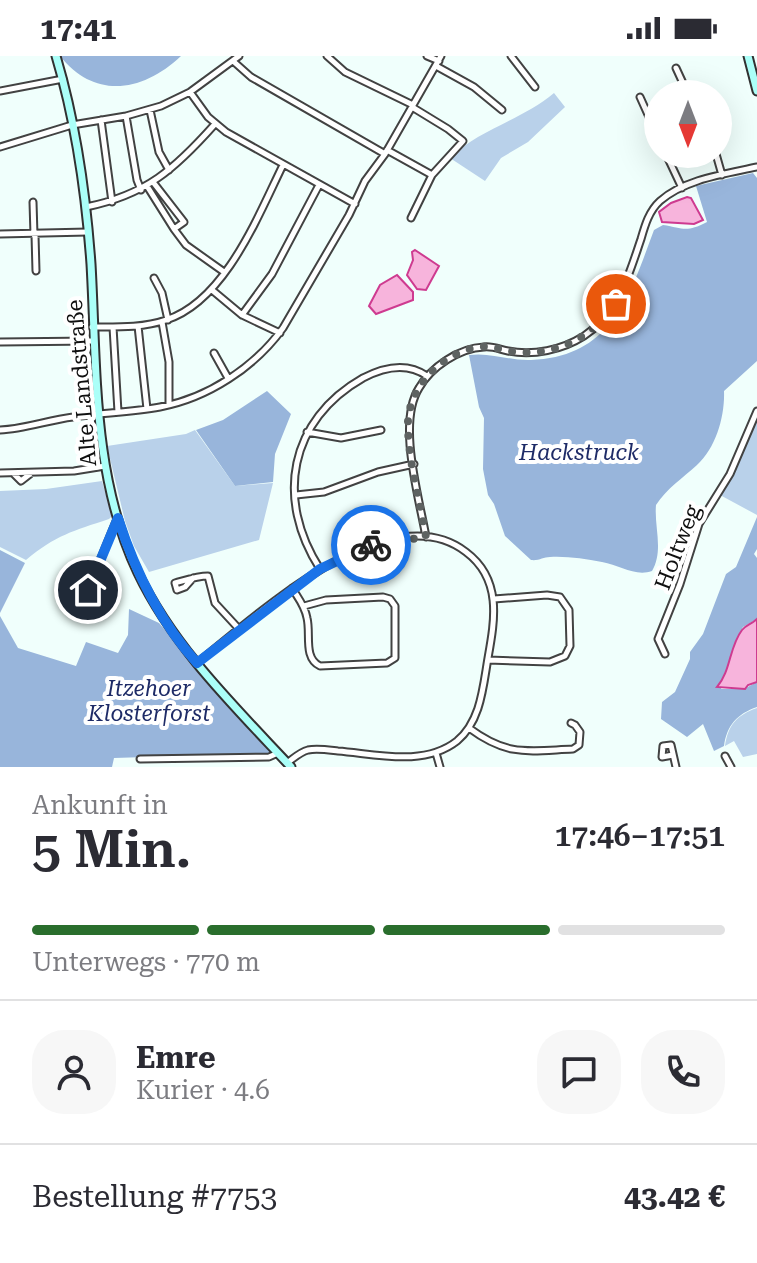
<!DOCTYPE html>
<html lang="de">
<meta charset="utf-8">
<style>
:root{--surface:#fff;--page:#f7f7f7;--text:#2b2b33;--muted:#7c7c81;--line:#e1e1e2;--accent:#2a6e2d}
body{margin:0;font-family:"Roboto Serif",serif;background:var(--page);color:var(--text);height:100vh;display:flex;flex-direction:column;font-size:30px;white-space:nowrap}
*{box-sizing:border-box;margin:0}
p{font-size:26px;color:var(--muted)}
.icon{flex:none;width:44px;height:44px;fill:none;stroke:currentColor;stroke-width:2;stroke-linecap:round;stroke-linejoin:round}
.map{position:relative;height:711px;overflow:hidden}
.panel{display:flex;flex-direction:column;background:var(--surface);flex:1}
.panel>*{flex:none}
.needle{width:52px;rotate:180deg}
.fabs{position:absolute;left:644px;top:24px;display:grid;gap:16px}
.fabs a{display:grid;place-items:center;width:88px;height:88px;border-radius:50%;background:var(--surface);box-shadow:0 8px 32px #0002;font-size:40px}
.pin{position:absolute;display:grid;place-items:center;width:68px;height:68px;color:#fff;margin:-34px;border:4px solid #fff;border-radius:50%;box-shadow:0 2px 8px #0007}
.courier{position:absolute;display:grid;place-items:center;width:80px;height:80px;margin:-40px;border:6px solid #1a73e8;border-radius:50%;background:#fff;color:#222;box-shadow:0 2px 10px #0007}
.head em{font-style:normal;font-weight:600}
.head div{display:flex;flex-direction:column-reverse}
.head{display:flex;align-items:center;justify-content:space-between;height:136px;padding:0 32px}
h1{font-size:52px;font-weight:600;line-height:60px}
.bar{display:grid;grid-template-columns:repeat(4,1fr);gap:12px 8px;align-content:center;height:96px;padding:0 32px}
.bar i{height:10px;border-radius:6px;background:var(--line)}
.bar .on{background:var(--accent)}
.bar p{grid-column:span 4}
.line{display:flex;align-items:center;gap:20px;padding:0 32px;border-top:2px solid var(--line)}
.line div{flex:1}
.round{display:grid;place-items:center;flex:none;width:84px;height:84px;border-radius:32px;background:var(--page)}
.status{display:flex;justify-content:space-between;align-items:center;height:56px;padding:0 40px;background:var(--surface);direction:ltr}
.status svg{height:22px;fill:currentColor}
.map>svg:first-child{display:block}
</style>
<div class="status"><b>17:41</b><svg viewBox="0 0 49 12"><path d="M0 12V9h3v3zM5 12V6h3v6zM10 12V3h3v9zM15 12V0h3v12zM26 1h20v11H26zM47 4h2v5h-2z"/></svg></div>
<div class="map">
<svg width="757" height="711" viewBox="0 0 757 711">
<rect width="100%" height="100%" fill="#f0fffc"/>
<path fill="#b9d1ea" d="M554,37l11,14 -37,35 -27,16 -16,23 -35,-23c28,-28 72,-38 104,-65z
M757,361v98l-37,-20 12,-18z
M195,374l40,56 38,-3 -14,57 -110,32 -15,-26 -9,-25 -18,-75 79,-12z
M102,425l10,35 -3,3c-36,12 -53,16 -83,41l-26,-13v-56l46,-2z
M757,652v46l-14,3 -9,-16 -9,5c3,-21 12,-31 32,-38z"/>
<path fill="#98b5db" d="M60,0h121c-38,36 -86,44 -121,0z
M753,117l4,5v183l-33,30c1,25 -8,57 -27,74 -14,13 -30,23 -41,40 -2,22 8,45 -4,66 -17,6 -32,-6 -50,-9 -17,-3 -35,-6 -52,-5 -7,0 -11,4 -19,3l-26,-24 -11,-32 -6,-9 -5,-26 1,-51 -5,-11 -10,-52c22,-3 41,6 62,5 82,-3 99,-66 123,-130l9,-5c20,3 23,8 44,-3l-11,-36z
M267,335l24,23 -16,40 -2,28 -38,4 -39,-56 27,-10z
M757,461v32l-3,5 3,4v61l-14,8 -4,7 -18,55h23l13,-7v25c-20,7 -30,18 -33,39l-10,5 -11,-27 -16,13 -26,-18 1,-17 13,-10 15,-33v-7l13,-18 23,-60 10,-7z
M0,494l25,13 -25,50z
M129,553l30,14 113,130 -158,5 -2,9h-112v-151l18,32 58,18 10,-24 32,11 10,-18z"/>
<path fill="#f7b4dc" stroke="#ce3b90" stroke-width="2" d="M687,141l4,1 12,22 -9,4 -32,-2 -3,-10 12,-9z
M415,194l24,16 -13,24 -9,-1 -10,-14 6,-15 -1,-8z
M397,219l16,17v8l-37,14 -7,-8 1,-2 10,-19z
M757,563v63l-9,3 -3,4 -28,-2c14,-16 12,-40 25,-57 4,-5 10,-6 15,-11z"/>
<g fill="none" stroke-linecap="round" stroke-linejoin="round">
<g stroke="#424242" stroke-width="9">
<path id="street" d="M327,0l18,16 68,33
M427,0l12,5
M511,0l24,31
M233,5l18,16 134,77
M436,10l38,21 28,23
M676,12l12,26
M0,35l63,-12
M190,36l18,25 18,15 129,72
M640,41l18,40
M150,54l9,42 10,18
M126,60l11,64 4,10
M101,64l11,82
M0,91l72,-22 54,-9 35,-10 29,-14 49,-36
M387,94l45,25
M666,98l16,34
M716,98l6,21
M147,130l27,43 10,-7 -31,-40
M33,146l1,33
M86,151c60,-12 89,-38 129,-83
M411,162l21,-43 31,-34 -15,-12 -36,-22
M174,173l12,16 38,27
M0,178l88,-2
M35,179l1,36
M154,222l8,15 6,27
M212,234l30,25 38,18
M242,259l30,-41 47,-89
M162,266l7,40v42
M138,270l9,83
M92,271c25,0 51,1 74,-7 59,-19 92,-104 117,-155
M113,271l5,85
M0,286l93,-1
M214,297l14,25
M0,374c25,-1 48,-10 73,-13 29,-4 59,-5 87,-10 48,-9 95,-40 123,-79l66,-113 16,-34 20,-27 56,-98
M307,376l34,6 40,-8
M0,417l74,-2 31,-5
M14,418l7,7 9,-7
M296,439l28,-3 54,-20 36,-8
M426,481c-7,-40 -29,-114 -7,-149 12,-21 40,-40 65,-41 8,-1 15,2 24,4 25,5 54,-1 76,-15 35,-23 44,-59 57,-97 4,-14 8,-28 19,-38 25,-22 65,-27 97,-34
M320,513c-45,-70 -31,-149 43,-191 21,-11 44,-16 64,-2
M193,522l-8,9 -8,3 -2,-7c11,-3 22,-7 33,-7l7,27 24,26
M292,532c6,10 13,18 15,30 4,16 -4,40 13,48l67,-3 8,-5v-52l-5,-7 -7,-2 -57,3 -22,6
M88,534l29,-71
M665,598l-7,-15 22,-55 19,-60 31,-50 27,-63
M488,604l62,2 15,-6 5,-10 -1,-36 -9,-13 -13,-2 -53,4
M197,607c58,-46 191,-171 269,-111 36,27 29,67 22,106 -5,29 -7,63 -31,83 -33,26 -81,13 -119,10 -9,-1 -21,-3 -30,-1 -8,2 -14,8 -21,13
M469,672c39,29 59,23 104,21l6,-4 1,-13 -5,-7 -4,-2
M436,697l4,14
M673,699l-11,2 1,-11 8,-1 5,22
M725,700l6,11
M140,703l129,-2 9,-4"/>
</g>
<g stroke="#313131" stroke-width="11">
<path id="secondary" d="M56,0c20,67 30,138 35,208 6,105 1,212 47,309 36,75 97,134 153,194
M748,0l9,35"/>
</g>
<use href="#street" stroke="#fff" stroke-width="5"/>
<use href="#secondary" stroke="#abfff8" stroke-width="7"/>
</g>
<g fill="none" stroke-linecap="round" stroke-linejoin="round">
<path stroke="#5e6362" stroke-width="8" stroke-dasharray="0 14.4" d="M371,489l55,-8c-6,-36 -19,-80 -18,-116 2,-36 36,-69 71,-74 13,-2 24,4 37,5 41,4 76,-15 100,-48"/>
<path stroke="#1a73e8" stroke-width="10" d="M88,534l30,-72c17,53 42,104 79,145l123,-94 51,-24"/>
</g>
<g text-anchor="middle" stroke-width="8" stroke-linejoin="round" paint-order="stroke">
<g font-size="22" fill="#0f0f0f" stroke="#fff">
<text transform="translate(81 327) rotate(-95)" y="8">Alte Landstraße</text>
<text transform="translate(677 491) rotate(-69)" y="8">Holtweg</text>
</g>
<g font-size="22" font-style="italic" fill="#1e2b67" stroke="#fff">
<text x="579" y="404">Hackstruck</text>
<text x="149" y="640">Itzehoer<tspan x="149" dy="25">Klosterforst</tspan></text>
</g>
</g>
</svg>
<div class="fabs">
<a><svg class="needle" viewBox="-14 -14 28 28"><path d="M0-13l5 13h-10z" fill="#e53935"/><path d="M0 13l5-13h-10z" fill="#7c7c81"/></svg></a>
</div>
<div class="pin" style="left:616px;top:248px;background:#ea580c"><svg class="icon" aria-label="bag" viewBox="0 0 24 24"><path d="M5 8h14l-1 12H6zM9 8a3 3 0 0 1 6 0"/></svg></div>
<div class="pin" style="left:88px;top:534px;background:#1f2937"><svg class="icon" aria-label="home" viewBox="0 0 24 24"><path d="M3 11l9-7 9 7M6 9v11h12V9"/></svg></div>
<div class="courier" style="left:371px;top:489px"><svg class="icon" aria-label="bike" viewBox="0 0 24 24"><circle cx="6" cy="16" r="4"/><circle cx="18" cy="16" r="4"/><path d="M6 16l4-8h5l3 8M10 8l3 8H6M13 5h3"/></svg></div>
</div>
<section class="panel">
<div class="head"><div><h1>5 Min.</h1><p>Ankunft in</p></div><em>17:46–17:51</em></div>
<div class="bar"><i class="on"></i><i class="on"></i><i class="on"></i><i></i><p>Unterwegs · 770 m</p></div>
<div class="line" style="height:144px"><a class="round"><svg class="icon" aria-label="person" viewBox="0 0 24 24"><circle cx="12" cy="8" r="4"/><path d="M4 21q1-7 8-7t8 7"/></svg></a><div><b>Emre</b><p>Kurier · 4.6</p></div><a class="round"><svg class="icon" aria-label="chat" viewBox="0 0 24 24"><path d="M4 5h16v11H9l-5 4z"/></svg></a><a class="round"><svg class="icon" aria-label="phone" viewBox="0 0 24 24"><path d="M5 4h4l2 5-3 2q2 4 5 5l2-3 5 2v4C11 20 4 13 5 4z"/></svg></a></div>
<div class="line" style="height:104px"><div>Bestellung #7753</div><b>43.42 €</b></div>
</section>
